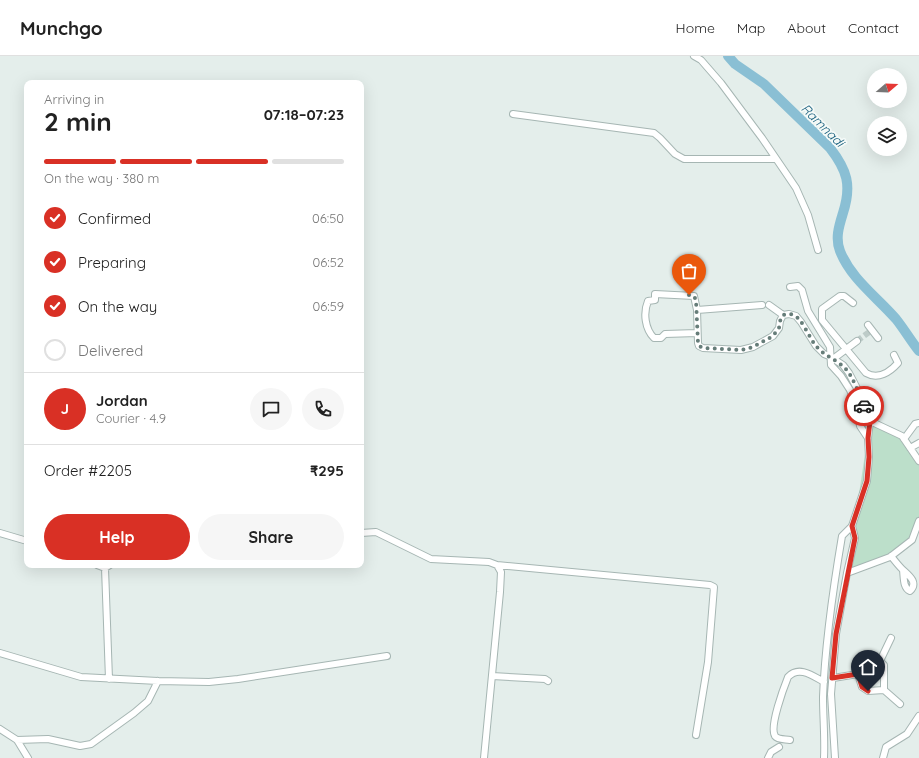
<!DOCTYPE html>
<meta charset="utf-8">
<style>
:root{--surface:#fff;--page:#f6f6f6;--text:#222;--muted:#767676;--line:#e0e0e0;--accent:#d93025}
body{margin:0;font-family:Quicksand,sans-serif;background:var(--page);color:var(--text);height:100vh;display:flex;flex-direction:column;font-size:15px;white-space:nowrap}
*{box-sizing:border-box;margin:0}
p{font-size:13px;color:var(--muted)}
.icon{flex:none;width:22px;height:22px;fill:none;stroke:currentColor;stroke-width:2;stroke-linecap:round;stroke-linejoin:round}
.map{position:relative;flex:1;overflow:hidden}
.drawer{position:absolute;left:24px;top:24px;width:340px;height:488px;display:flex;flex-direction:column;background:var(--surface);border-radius:8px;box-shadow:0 4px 16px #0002}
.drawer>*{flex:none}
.needle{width:26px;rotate:71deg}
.fabs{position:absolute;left:867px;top:12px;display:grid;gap:8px}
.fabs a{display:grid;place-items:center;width:40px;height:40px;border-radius:50%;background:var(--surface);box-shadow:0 4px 16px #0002;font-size:20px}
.pin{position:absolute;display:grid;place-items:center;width:34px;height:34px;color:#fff;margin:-41px -17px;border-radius:50% 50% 50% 0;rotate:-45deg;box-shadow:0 0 4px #0007}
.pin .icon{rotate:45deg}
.courier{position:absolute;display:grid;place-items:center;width:40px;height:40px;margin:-20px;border:3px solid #d93025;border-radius:50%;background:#fff;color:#222;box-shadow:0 1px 5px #0007}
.summary em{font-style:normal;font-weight:800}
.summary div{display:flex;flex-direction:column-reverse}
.summary{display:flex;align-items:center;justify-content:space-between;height:68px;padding:0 20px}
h1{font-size:26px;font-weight:800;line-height:30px}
.bar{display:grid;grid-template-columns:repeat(4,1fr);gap:6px 4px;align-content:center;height:48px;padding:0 20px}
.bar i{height:5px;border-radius:3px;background:var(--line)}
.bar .current{background:var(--accent)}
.bar p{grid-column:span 4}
.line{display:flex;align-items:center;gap:10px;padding:0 20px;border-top:1px solid var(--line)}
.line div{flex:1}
.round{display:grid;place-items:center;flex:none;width:42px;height:42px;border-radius:21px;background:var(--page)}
ol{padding:0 20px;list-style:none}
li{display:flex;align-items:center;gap:12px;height:44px}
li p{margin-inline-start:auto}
li .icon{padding:4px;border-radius:50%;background:var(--accent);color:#fff;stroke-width:4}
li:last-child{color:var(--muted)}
li i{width:22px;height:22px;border:2px solid var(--line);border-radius:50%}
.primary-button{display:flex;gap:8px;margin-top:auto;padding:8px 20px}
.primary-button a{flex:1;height:46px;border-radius:24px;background:var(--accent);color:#fff;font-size:16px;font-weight:800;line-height:46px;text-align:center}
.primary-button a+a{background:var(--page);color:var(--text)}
header{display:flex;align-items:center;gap:24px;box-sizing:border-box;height:56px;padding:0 20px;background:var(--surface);border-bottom:1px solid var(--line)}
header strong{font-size:19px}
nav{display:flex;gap:22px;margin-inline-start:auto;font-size:14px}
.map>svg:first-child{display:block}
</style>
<header>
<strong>Munchgo</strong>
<nav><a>Home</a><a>Map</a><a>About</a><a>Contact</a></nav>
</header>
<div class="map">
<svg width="919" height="702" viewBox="0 0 919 702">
<rect width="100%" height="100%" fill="#e4eeeb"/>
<path fill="#bcdfca" d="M870,365l32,15 17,25v60l-7,19 -22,17 -43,16z"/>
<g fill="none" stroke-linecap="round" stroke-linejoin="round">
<path stroke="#8abfd4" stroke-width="10" d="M728,0l7,8 29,20 66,64c17,22 22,37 13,65 -4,13 -8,25 -3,38 11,28 37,46 56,68 8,10 15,22 23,32"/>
<path stroke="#bdcbc8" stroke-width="6" stroke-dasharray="6 3" stroke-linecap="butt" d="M857,285l15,-11"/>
<g stroke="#a6b6b3" stroke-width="8">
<path id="minor" d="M694,0l7,4 20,23 41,55 34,50 12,27 10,35
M513,58l141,19 6,5 15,16 9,5h92
M790,231l8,-1 4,4 6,21 22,36 1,18 10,11 9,14 7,17 3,19 8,12
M853,247l-9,-7h-4l-18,13v11l44,53c12,7 24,-1 32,-10l-4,-8
M769,249l14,10
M697,254l65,-5
M868,269l10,13
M697,277l-32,1 -4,4h-7c-9,-9 -11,-25 -6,-37l7,-1v-6l39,2 3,14 1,33 1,3 4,2 38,2 12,-3 20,-11 6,-8 1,-7 3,-6 6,-1 7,2 5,6 15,24 8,8 5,2 14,9 6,8 11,21 10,27 -2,17 1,19 -2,24 -15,45 -10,10c-9,53 -17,107 -19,161 0,20 2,41 1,61
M833,303l24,-18
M870,365l32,15 17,25
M904,383l11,-15 4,-1
M910,392l9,-5
M0,477l27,8
M361,477l15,-1 55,27 58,3 8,3 4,7 -1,20 -16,166
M891,500c4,5 7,9 11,13 6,6 17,13 8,22 -7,-3 -6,-13 -7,-21
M97,509l8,3 5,-3
M497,509l213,20 4,2 -6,75 -12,73
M105,512l4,111
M847,517l43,-16 22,-17 7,-19
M0,597l81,24 77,4 51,1 29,-3 149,-23
M880,605l11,-23
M492,620l53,3 3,2
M833,622l25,-4 4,-8 18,-5 4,4v25l-16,1 -6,-4 -4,-13
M884,634l16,14
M0,673l17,11 11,18
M17,684l31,-1 32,7 11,-2 43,-31 14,-12 10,-20
M790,684c-5,-1 -12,0 -15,-4 -6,-9 9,-49 13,-59 11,-12 25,-1 36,5
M768,702l3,-6 8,-5
M835,702l-4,-64 5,-60 11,-61 8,-35 -3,-12
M883,702l3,-11 21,-13 12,-18"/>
</g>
<use href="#minor" stroke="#fff" stroke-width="6"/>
</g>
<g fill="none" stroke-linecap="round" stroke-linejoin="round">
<path stroke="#667d79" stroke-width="4" stroke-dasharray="0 7.2" d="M689,239l5,1 2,4 2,43 1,3 4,2 38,2 12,-3 20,-11 6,-8 1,-7 3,-6c4,-1 8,-2 12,1 7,3 15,23 21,30 9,11 24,14 33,27 6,10 11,22 15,33"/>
<path stroke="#d93025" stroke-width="5" d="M864,350l6,15 -2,17 1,19 -2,24 -15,45 3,12 -19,96 -4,44 26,-4 4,13 6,4"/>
</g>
<g text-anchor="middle" stroke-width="3.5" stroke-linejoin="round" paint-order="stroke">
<g font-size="13" font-style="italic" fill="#1a617f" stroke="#f5faf8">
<text transform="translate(823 69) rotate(45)" y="5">Ramnadi</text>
</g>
</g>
</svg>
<div class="fabs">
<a><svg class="needle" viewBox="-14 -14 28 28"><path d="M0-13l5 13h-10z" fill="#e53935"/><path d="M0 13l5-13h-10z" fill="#767676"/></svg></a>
<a><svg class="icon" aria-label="layers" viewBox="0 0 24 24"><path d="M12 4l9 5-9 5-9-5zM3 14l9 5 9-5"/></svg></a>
</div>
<div class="pin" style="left:689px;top:239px;background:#ea580c"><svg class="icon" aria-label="bag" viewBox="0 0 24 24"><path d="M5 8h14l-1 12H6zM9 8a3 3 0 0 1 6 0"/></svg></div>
<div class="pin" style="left:868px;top:635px;background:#1f2937"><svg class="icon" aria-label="home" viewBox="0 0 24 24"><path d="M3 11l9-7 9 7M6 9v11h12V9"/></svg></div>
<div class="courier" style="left:864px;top:350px"><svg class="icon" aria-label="car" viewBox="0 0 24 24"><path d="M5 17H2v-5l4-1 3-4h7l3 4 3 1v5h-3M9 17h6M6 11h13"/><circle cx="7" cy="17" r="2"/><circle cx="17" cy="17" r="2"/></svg></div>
<section class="drawer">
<div class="summary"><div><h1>2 min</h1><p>Arriving in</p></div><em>07:18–07:23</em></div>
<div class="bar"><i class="current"></i><i class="current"></i><i class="current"></i><i></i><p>On the way · 380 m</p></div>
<ol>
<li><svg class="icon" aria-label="check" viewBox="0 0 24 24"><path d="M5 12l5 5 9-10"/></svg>Confirmed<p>06:50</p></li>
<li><svg class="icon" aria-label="check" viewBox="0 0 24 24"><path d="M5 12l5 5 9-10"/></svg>Preparing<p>06:52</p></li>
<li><svg class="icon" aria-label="check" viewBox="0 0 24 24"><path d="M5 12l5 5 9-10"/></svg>On the way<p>06:59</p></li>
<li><i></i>Delivered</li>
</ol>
<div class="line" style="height:72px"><b class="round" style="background:var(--accent);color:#fff">J</b><div><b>Jordan</b><p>Courier · 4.9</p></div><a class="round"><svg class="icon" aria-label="chat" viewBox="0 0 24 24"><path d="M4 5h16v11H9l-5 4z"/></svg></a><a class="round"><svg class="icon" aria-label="phone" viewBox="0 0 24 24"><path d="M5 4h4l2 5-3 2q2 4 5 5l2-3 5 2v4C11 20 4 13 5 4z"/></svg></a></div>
<div class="line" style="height:52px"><div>Order #2205</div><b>₹295</b></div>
<div class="primary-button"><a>Help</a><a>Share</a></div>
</section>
</div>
